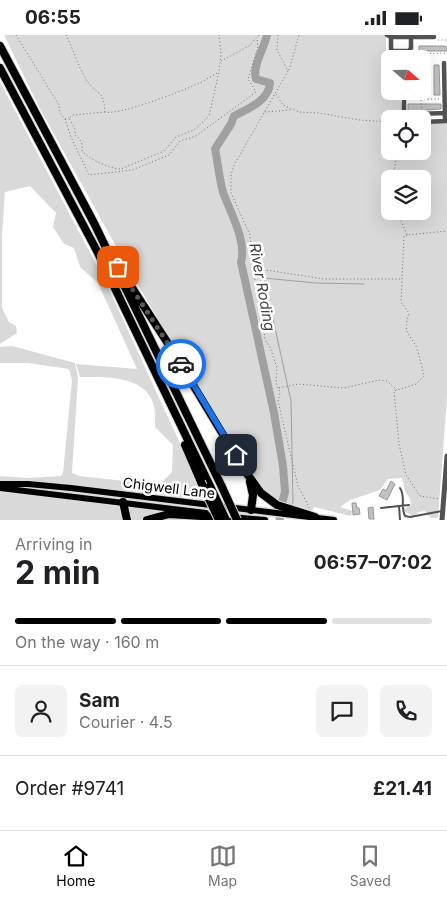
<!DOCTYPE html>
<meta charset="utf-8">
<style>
:root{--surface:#fff;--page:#f2f2f2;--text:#202124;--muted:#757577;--line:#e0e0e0;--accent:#000}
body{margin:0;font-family:Inter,sans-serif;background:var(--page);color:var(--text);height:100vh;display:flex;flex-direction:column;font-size:19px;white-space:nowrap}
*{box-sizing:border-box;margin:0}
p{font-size:16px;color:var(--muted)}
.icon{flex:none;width:28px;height:28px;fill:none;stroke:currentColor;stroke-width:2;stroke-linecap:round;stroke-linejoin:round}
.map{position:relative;height:485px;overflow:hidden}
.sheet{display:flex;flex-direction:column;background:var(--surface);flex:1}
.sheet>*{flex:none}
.needle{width:32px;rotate:110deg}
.buttons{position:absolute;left:381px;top:15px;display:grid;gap:10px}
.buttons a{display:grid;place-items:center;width:50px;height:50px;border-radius:8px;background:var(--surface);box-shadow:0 5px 20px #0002;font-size:25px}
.pin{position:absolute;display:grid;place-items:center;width:42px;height:42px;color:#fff;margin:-21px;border-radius:10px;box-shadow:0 2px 8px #0006}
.courier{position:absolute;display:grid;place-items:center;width:50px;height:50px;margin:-25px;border:4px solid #1a73e8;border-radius:50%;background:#fff;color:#222;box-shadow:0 1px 6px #0007}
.headline em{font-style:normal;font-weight:700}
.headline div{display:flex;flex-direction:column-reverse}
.headline{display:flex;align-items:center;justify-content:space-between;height:85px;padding:0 15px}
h1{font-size:32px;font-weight:700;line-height:38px}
.bar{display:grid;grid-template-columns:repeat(4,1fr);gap:8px 5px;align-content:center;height:60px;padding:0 15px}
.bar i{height:6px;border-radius:4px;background:var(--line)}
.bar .on{background:var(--accent)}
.bar p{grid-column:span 4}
.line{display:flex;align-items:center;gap:12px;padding:0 15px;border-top:1px solid var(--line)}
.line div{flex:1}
.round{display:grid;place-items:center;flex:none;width:52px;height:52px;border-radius:8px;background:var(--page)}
.status{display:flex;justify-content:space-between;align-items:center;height:35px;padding:0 25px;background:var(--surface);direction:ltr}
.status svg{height:14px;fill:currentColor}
.dock{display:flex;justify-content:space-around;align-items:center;height:70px;border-top:1px solid var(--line);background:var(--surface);font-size:14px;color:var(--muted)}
.dock a{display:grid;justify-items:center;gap:2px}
.dock .on{color:var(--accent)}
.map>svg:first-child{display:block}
</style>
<div class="status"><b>06:55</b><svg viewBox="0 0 49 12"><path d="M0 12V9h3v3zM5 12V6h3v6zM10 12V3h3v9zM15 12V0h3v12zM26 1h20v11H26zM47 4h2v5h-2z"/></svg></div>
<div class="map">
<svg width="447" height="485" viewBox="0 0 447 485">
<rect width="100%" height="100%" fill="#fff"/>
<path fill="#d9d9d9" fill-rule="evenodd" d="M4,0h382v22l25,2h-21v32h9l5,28h-14v32h32l1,-29 24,-1v276l-9,121h-7l-6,-7 -6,1 -6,4 -11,-6 9,-5 -1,-6 -5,-8 -3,-13 -14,1 -8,11 -30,10 -10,7 12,4 -1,5 -37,-9 -3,7 -42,-17 -22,-30 -114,-190 -93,-168zM390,144h32v32h-32z
M0,47l107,203 72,156 32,79h-211v-44l28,2 33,-2 2,-3 9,-93 -3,-11 -41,-6h-28v-16l12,-1 63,17 3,14 -6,96 8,3 79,9 13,-13 1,-27 -18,-18c0,-8 1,-16 -2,-24 -8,-28 -51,-26 -73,-26l-4,-13 61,5 -39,-86 -18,-16 -6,-19 -10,-4 -11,-17 3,-14 -26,-27 -25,6 -3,44v72l7,14 7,4 1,7 -17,11z"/>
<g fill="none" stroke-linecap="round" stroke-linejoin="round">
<path stroke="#a0a0a0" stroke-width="1" d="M291,471l2,-4 -2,-101 -27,-123 52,5 48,1"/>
<path stroke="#a0a0a0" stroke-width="8" d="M267,0c-3,14 -15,32 -11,44l14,4c-1,18 -23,26 -36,33l-3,8 -16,25c3,14 4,29 8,43 7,20 24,49 18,70l33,151 9,53 2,26 -6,23 1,5"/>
</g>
<path fill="#c2c2c2" stroke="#969696" d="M419,11h25l3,1v4h-28z
M434,30h5l1,30h-6z
M408,69h33v5l-30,2v5h-3z
M391,446l4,3 -8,16 -8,-4 4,-7 3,2z
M352,468h4l1,5h2l1,6 -7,1z
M373,472l1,12h-5l-1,-11z"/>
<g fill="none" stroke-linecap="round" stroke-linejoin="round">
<g stroke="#dbdbdb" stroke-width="9">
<path id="primary" d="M0,449h28l43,4 263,32
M0,453l206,25
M221,481l44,4"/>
</g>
<g stroke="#dbdbdb" stroke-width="10">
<path id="motorway" d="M0,11l94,177 128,264
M0,33l98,185 112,233
M125,242l44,68 76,126 16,22 16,12 38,12
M185,410l16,37
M250,447l3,13 -2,15
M123,467l4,18
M147,485l22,-6 48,3 5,-1"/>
</g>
<path stroke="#747474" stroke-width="1" stroke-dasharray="1 2.5" stroke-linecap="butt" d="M16,0l43,70 1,8 5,6 4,-1
M66,0c7,14 12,31 20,44 9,16 18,9 19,33 12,4 75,-20 90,-27 8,-3 16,-9 24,-13
M278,0l-1,15 11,21 -54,94 -3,10v18l19,42 5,47 8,32 2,26 5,7 7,21 -1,14 4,11 -2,8 20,85 12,23
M438,5h9
M413,17l3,2 31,-1
M417,19l10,7 1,38
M221,26l28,-15 10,-11
M289,35l10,-35
M409,58h5v-2
M276,59l7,11 16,7 20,1 40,7 31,2
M410,64h31
M421,65l1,11
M105,77l-32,3 -4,3 6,11v6c6,5 8,8 7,16 7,8 28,18 39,18l43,-18 12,-14 18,-7 15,-14 10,-44 2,-18 -2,-19
M265,77l26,-2
M65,84l6,18 18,38 43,-5 37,-15 11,-14 16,-5 60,-44 -8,-13 10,-32 -1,-8
M392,144l6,-28
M390,155v3
M397,176l10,24 40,-4
M407,200l-3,1 -3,66 8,11c-7,24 1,18 8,36 3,9 5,18 7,27l-8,8 -22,7 5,53 7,31 14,21 19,3
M253,233l71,11h77
M279,353l19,-4 46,4 35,-8 8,1 10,9"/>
<path stroke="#525252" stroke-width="2" d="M400,453c6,9 0,19 5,28l5,1 32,-6
M381,473l18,-2
M400,485l-1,-14 10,-1"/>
<path stroke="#525252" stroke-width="4.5" d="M387,0l4,2h43
M391,2v12l2,2h16l2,-3v-11
M444,28l1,58
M404,56v28
M416,79l30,-1
M422,87l24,-1"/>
<path stroke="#525252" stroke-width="5" d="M442,485l5,-64"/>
<use href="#primary" stroke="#000" stroke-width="6"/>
<use href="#motorway" stroke="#000" stroke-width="8"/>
<g stroke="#dbdbdb" stroke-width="10" stroke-linecap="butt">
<path id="motorway-bridge" d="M201,447l18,38
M210,451l16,34
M222,452l15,33"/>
</g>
<use href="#motorway-bridge" stroke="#000" stroke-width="8"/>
</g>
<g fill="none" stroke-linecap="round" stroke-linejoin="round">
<path stroke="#595959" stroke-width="5" stroke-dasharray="0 9" d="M118,232l63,97"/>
<path stroke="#1a73e8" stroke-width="6" d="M181,329l55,91"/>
</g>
<g text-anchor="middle" stroke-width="5" stroke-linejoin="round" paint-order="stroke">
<g font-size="14" fill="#000" stroke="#fff">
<text transform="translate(169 453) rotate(7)" y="5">Chigwell Lane</text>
</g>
<g font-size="15" font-style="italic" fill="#414141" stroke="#fff">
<text transform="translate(262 252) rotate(80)" y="5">River Roding</text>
</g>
</g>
</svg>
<div class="buttons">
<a><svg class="needle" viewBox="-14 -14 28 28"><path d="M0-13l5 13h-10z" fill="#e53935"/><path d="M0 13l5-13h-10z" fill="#757577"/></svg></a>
<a><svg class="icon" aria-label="locate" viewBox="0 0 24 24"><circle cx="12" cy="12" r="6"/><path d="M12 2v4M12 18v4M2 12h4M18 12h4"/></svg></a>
<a><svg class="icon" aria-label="layers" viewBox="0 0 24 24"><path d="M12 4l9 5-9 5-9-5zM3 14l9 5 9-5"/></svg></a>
</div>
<div class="pin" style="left:118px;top:232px;background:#ea580c"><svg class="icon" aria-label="bag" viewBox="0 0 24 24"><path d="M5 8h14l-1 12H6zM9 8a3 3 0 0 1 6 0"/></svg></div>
<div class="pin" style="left:236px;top:420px;background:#1f2937"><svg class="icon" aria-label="home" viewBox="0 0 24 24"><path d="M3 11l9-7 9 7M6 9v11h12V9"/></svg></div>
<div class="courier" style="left:181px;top:329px"><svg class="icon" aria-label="car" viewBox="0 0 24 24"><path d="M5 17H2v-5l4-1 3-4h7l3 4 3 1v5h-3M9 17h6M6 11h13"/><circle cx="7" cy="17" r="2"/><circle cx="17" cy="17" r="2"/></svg></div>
</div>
<section class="sheet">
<div class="headline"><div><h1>2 min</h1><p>Arriving in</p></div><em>06:57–07:02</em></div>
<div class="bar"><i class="on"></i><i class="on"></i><i class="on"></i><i></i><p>On the way · 160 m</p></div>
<div class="line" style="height:90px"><a class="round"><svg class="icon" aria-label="person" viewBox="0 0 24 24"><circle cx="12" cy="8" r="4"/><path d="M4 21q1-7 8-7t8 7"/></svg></a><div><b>Sam</b><p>Courier · 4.5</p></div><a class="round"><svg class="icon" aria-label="chat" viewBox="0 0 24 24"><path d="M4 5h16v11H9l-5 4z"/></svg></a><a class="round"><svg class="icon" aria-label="phone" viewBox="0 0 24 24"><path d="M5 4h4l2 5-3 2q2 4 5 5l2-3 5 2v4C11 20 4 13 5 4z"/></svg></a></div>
<div class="line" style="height:65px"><div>Order #9741</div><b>£21.41</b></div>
</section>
<nav class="dock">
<a class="on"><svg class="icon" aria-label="home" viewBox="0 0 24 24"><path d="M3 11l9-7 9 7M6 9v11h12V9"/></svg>Home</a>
<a><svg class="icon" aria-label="map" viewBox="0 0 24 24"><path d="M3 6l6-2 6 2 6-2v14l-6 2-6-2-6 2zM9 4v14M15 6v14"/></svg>Map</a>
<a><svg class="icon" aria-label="saved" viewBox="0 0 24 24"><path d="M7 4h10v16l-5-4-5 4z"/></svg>Saved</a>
</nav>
